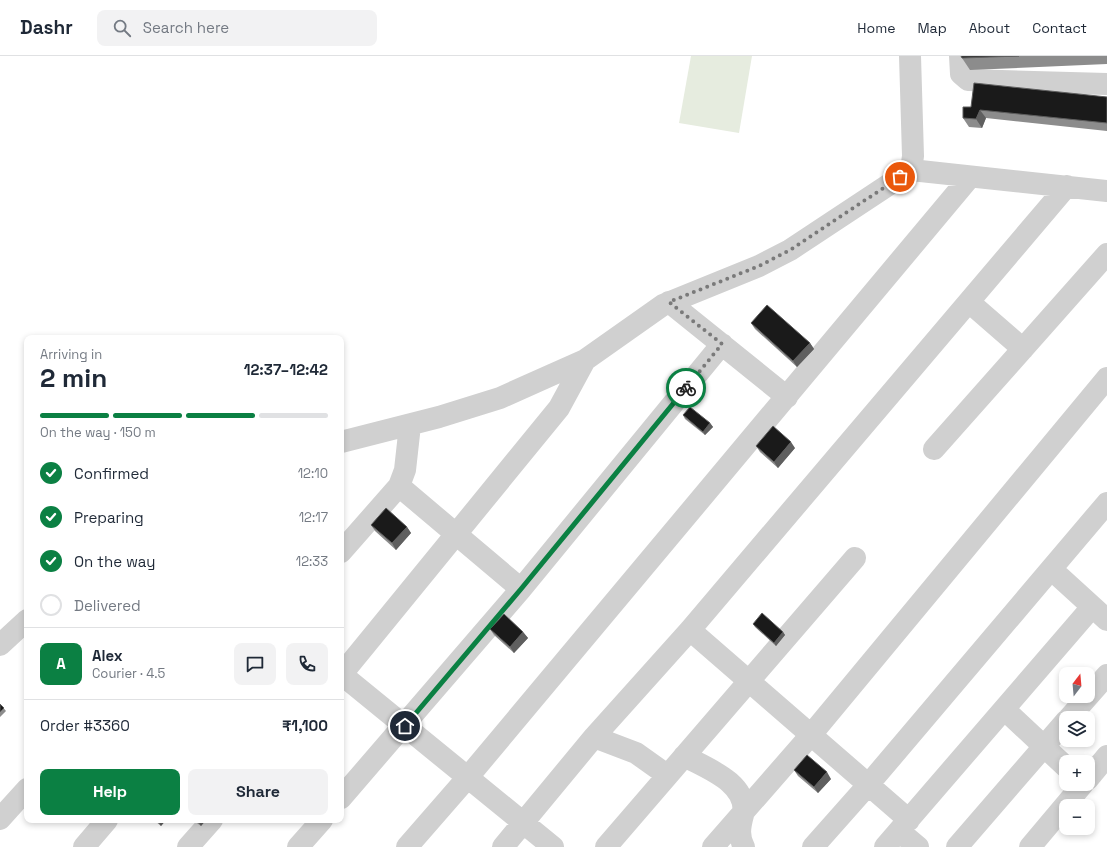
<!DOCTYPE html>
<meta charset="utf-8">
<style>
:root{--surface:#fff;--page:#f2f2f3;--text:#1f2937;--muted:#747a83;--line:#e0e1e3;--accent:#0b8043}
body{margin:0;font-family:"Space Grotesk",sans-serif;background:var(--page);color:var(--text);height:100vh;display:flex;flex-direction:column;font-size:15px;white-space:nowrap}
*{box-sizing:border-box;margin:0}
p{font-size:13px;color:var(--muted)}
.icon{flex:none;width:22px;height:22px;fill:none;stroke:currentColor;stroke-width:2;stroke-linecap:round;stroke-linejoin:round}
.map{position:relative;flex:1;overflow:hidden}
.side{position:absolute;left:24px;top:279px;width:320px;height:488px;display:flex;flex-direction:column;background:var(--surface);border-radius:8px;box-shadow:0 2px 6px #0003}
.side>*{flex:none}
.needle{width:26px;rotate:16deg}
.fabs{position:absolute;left:1059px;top:611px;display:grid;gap:8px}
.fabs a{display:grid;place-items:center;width:36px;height:36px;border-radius:8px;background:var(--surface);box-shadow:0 2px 6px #0003;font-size:20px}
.pin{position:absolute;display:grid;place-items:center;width:34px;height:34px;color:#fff;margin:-17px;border:2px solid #fff;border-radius:50%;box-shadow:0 1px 4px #0007}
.courier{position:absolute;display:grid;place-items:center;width:40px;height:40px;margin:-20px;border:3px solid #0b8043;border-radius:50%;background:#fff;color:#222;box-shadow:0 1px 5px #0007}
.headline em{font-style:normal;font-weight:700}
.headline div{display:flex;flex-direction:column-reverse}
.headline{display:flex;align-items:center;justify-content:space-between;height:68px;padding:0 16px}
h1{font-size:26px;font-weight:700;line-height:30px}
.bar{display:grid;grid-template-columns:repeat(4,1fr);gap:6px 4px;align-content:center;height:48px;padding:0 16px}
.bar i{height:5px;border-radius:3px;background:var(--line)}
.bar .current{background:var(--accent)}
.bar p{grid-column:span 4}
.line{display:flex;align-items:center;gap:10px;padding:0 16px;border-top:1px solid var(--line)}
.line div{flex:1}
.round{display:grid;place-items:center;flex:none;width:42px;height:42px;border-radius:8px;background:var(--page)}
ol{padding:0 16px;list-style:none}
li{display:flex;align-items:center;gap:12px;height:44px}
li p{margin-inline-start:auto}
li .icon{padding:4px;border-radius:50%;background:var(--accent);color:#fff;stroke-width:4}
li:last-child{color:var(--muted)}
li i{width:22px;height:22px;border:2px solid var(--line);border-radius:50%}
.button{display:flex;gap:8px;margin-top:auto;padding:8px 16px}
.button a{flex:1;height:46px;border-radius:8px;background:var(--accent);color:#fff;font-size:16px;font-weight:700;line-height:46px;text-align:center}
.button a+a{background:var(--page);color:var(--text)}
header{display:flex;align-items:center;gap:24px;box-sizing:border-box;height:56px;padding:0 20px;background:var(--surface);border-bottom:1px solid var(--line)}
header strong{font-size:19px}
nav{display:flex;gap:22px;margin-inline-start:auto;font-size:14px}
.search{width:280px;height:36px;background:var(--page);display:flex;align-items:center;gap:10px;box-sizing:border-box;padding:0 14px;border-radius:8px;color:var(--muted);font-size:15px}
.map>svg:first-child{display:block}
</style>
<header>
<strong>Dashr</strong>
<div class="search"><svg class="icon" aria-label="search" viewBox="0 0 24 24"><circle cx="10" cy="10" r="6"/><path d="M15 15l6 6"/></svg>Search here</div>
<nav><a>Home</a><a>Map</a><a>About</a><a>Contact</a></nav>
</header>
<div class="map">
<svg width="1107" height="791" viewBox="0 0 1107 791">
<rect width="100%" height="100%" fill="#fff"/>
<path fill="#e6ecdf" d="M691,0h61l-13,77 -60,-10z"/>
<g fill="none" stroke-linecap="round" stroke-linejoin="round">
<path stroke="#d0d0d0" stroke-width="22" d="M960,0l1,18 7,6 139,4
M911,114l196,21
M669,246l118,95
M969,246l54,47
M341,386l98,-25 61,-19 85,-38 78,-55 96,-39 31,-16 121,-80 2,-14 -3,-100
M934,393l173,-195
M341,496l58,-66 6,-16 5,-45
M1051,513l56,51
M521,533l201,-245
M690,574l219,190
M0,589l27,-25
M341,618l212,173
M341,619l218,-267 26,-48
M1004,653l62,58
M1069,662l38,-43
M594,681l42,16 31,22
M684,700c22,12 65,27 59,59 -3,11 -5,21 1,32
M1088,723l19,-23
M341,742l180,-209 -122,-103
M0,763l27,-30
M899,775l19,16
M84,791l23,-27
M188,791l24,-27
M298,791l24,-27
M407,791l61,-70 502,-600
M503,791l91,-110 96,-107 377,-444
M606,791l249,-289
M713,791l97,-111 297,-358
M813,791l55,-62 239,-282
M885,791l207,-240
M957,791l109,-126
M1030,791l53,-63"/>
</g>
<path fill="#8c8c8c" d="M961,0h146v8l-137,6 -8,-12z
M1107,41v34l-121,-13 -4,10 -13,-1 -6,-9 8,-11z
M751,267l59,20 4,6 -17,18 -42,-38z
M683,359l27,8 3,4 -8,8 -20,-16z
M756,390l39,2 -17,20 -18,-16z
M371,469l36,2 4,6 -15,17 -21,-19z
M753,568l30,8 2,3 -9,11 -21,-19z
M490,573l33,3 5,6 -14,15 -20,-18z
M0,648l6,7 -6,6z
M794,714l37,9 -13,14 -20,-17z
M154,764h12l-5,6z
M193,764h13l-5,6z"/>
<path fill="#5f5f5f" d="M980,54l6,8 -4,10 -6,-9z
M810,287l4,6 -17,18 -4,-6z
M710,367l3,4 -8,8 -2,-3z
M791,386l4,6 -17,20 -4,-6z
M407,471l4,6 -15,17 -4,-7z
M523,576l5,6 -14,15 -4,-6z
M783,576l2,3 -9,11 -2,-3z
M827,716l4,7 -13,14 -4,-6z
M157,764h9l-5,6z
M197,764h9l-5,6z"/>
<path fill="#1a1a1a" stroke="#5f5f5f" d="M961,0h58l-57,2z
M974,27l133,14v26l-127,-13 -4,9 -13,-1v-11h8z
M767,249l43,38 -17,18 -42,-38z
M690,351l20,16 -7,9 -20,-17z
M773,370l18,16 -17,20 -18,-16z
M386,452l21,19 -15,16 -21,-18z
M762,557l21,19 -9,11 -21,-19z
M504,558l19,18 -13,15 -20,-18z
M0,648l4,4 -4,4z
M807,699l20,17 -13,15 -20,-17z"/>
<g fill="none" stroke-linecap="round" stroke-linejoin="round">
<path stroke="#7a7a7a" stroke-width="4" stroke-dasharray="0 7.2" d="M686,332l36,-44 -53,-42 90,-36 31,-16 110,-73"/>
<path stroke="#0b8043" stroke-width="5" d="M405,670l116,-137 165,-201"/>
</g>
</svg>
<div class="fabs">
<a><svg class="needle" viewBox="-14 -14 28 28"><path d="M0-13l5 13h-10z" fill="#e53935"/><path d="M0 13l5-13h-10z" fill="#747a83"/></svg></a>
<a><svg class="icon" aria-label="layers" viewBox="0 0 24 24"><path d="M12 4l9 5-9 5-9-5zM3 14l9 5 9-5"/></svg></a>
<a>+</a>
<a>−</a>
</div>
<div class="pin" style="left:900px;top:121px;background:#ea580c"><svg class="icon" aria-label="bag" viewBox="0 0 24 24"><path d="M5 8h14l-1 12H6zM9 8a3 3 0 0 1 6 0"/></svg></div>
<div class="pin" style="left:405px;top:670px;background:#1f2937"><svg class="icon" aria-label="home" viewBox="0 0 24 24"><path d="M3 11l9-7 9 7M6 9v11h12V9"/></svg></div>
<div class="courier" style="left:686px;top:332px"><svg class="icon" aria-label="bike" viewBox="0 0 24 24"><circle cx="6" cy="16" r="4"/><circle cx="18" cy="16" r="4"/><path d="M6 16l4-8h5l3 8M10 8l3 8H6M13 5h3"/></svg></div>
<section class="side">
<div class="headline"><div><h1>2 min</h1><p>Arriving in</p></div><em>12:37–12:42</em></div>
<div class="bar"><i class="current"></i><i class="current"></i><i class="current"></i><i></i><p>On the way · 150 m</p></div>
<ol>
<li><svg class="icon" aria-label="check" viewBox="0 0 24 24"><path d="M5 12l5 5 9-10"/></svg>Confirmed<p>12:10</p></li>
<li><svg class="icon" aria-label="check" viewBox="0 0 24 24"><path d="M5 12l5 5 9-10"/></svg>Preparing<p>12:17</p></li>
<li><svg class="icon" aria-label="check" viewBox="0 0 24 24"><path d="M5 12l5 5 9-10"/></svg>On the way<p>12:33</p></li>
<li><i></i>Delivered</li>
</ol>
<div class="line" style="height:72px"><b class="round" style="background:var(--accent);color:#fff">A</b><div><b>Alex</b><p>Courier · 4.5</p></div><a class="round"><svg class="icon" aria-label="chat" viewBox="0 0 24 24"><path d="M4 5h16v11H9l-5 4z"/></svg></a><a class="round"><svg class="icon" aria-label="phone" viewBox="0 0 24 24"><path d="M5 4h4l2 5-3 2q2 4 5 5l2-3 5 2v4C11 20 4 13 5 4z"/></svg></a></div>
<div class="line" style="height:52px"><div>Order #3360</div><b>₹1,100</b></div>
<div class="button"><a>Help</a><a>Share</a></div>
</section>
</div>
